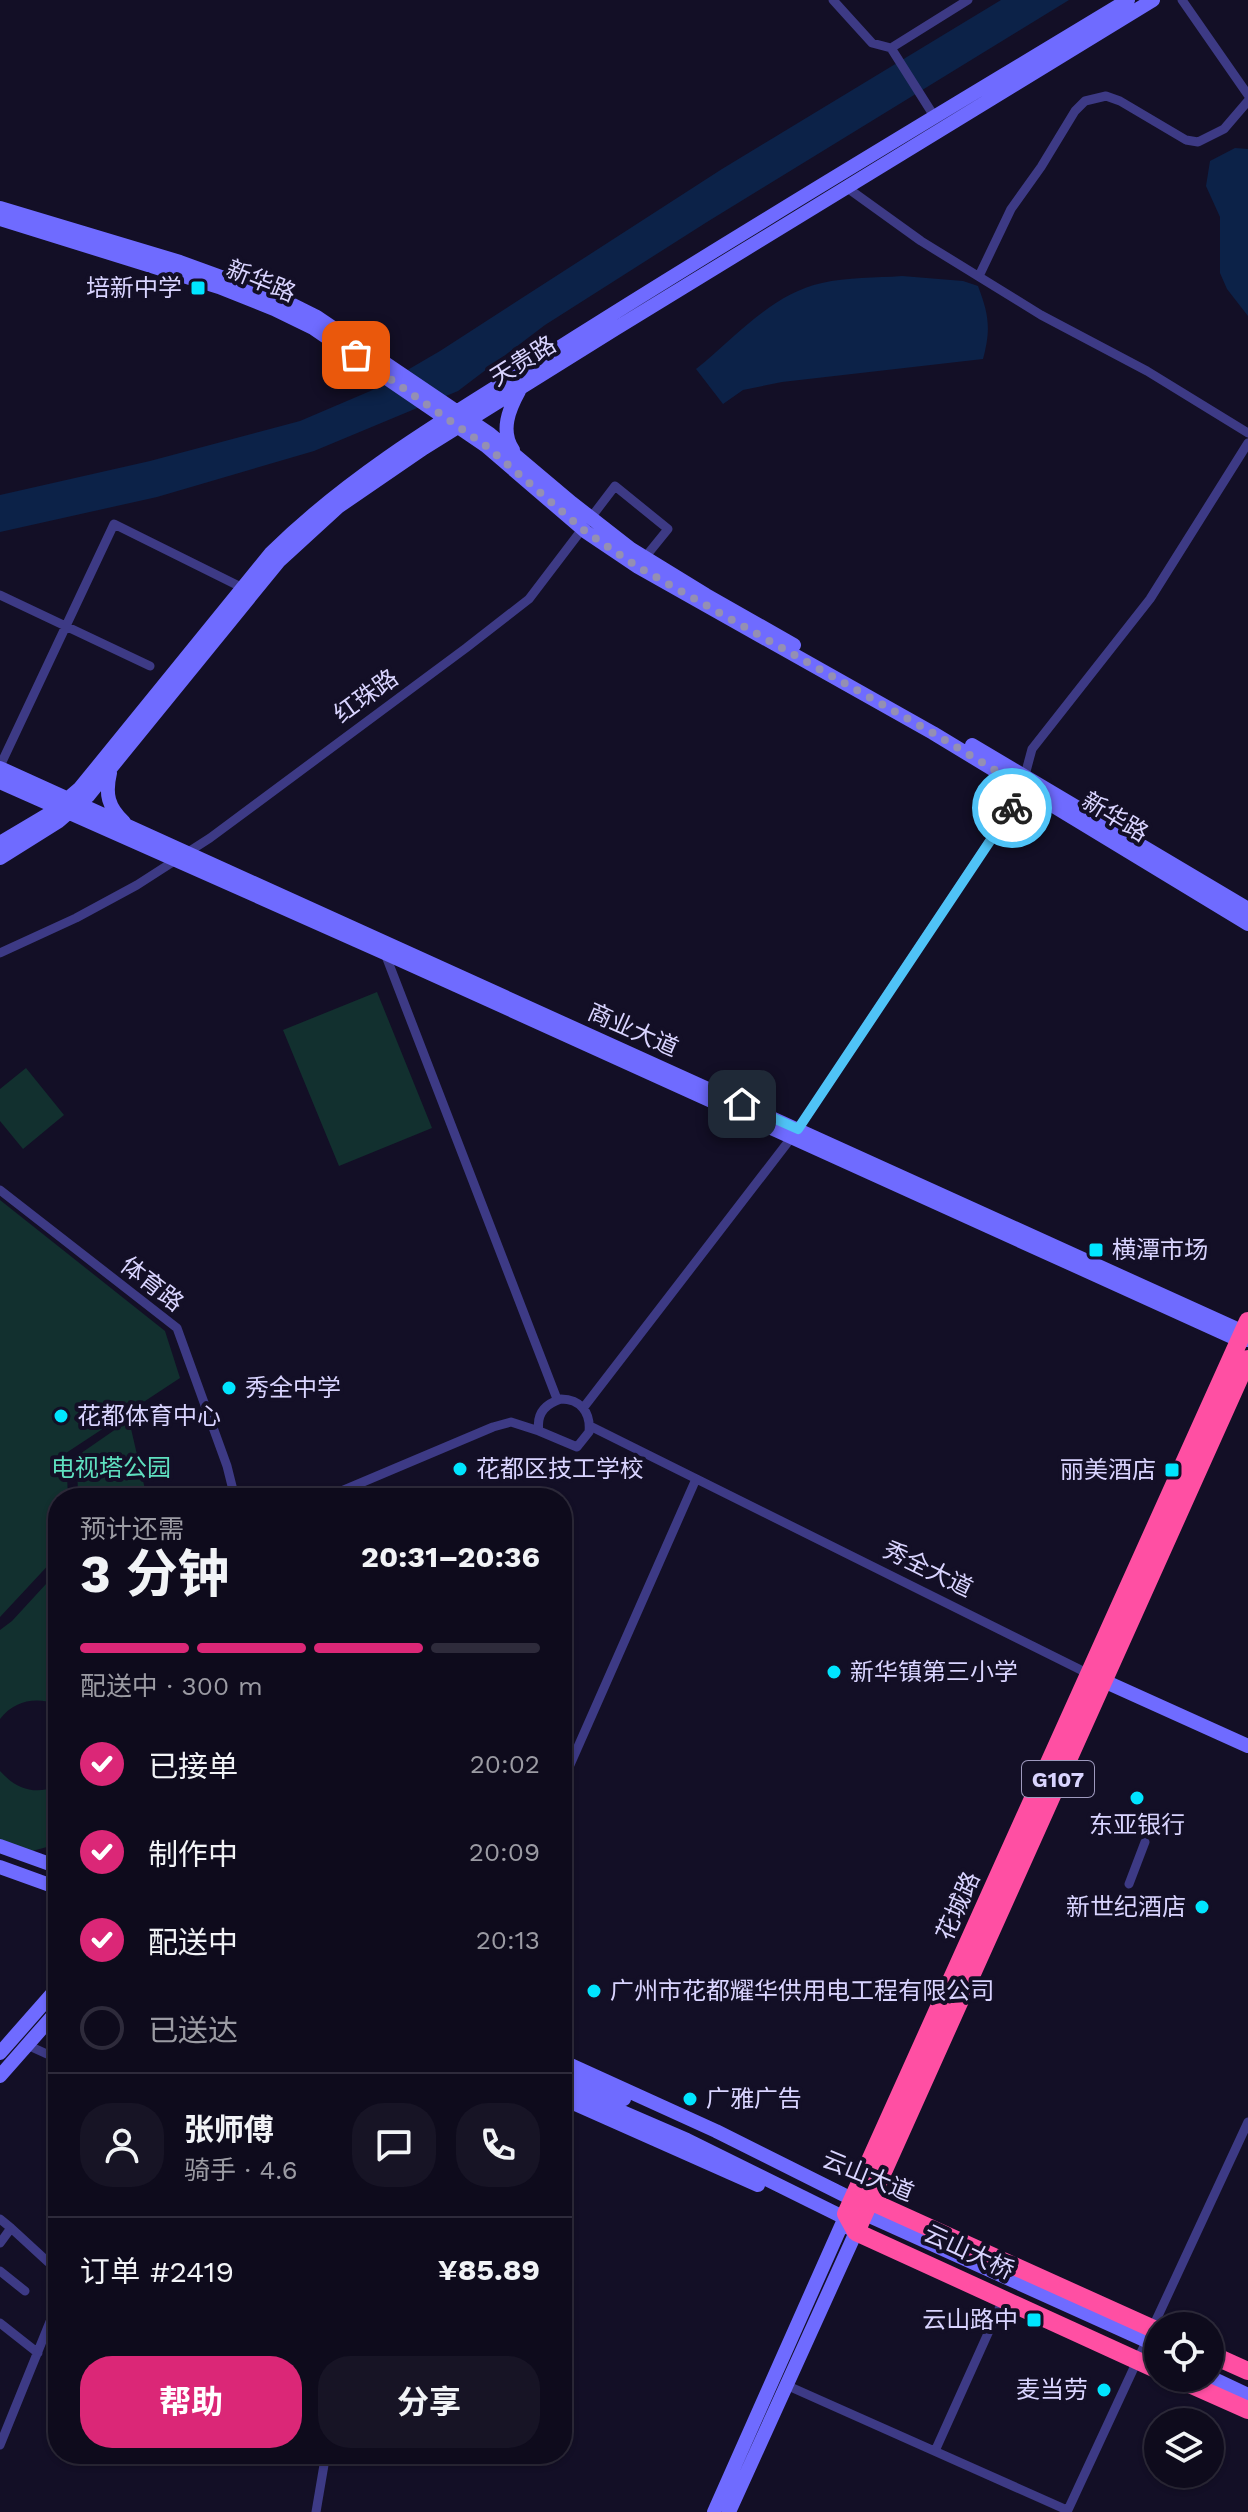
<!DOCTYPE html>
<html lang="zh">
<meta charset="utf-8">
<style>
:root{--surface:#0e0b1c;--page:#171425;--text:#f1f3f6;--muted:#9b9ba3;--line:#2e2b3b;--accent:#db2777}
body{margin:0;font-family:"Work Sans","Noto Sans SC",sans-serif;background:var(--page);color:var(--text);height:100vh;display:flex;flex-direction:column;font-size:30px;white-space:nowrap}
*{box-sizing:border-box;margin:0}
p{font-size:26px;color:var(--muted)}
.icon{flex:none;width:44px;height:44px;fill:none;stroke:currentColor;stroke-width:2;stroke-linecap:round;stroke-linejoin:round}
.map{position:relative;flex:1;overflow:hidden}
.details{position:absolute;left:48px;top:1488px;width:524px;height:976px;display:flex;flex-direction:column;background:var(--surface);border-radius:32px;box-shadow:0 2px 6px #0004,0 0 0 2px var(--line)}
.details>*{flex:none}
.controls{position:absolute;left:1144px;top:2312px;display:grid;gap:16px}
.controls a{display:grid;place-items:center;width:80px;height:80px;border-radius:50%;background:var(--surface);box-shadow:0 2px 6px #0004,0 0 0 2px var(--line);font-size:40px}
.pin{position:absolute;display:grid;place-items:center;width:68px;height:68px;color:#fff;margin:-34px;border-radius:16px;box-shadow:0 4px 12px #0006}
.courier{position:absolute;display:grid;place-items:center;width:80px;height:80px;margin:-40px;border:6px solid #4fc3f7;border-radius:50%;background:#fff;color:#222;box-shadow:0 2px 10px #0007}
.head em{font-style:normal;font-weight:700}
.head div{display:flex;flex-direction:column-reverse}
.head{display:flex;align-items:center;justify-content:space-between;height:136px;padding:0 32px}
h1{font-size:52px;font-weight:700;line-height:60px}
.bar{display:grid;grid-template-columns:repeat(4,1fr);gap:12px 8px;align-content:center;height:96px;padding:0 32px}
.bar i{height:10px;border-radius:6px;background:var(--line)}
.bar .current{background:var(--accent)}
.bar p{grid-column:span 4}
.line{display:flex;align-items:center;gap:20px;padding:0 32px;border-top:2px solid var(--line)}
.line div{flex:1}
.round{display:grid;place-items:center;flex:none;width:84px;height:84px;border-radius:32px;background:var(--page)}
ol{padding:0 32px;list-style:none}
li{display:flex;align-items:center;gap:24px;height:88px}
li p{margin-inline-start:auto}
li .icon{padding:8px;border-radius:50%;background:var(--accent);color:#fff;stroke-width:4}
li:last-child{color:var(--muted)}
li i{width:44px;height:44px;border:4px solid var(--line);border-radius:50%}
.primary-button{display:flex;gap:16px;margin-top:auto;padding:16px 32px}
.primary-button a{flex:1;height:92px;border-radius:32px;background:var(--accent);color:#fff;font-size:32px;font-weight:700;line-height:92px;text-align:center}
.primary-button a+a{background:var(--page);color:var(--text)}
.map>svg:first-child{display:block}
</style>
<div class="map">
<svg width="1248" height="2512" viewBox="0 0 1248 2512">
<rect width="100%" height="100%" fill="#130f26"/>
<path fill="#12302f" d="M377,992l55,136 -93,38 -56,-136z
M26,1068l38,47 -41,34 -23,-28v-32z
M0,1200l165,131 15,47 -114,75 2,45h-10v52l-4,9 -54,58z
M129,1420l18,78h-69l-1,-42z
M58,1571v133c-23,-7 -43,-4 -58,15v-89l12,-9z
M0,1771c17,19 35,24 58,15v58l-37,10 -21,-8z"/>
<path fill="#0c2248" d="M1001,0h68l-362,222 -162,103 -87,66 -144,60 -157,46 -157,35v-37l150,-34 150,-40 75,-32 65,-38 282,-182z
M1235,148l13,1v167l-21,-27 -7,-16v-56l-14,-31 4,-25z
M902,276l61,5 15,5c11,29 13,43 5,73l-201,23 -39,8 -20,14 -27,-35c39,-31 75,-75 126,-86 25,-6 54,-5 80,-7z"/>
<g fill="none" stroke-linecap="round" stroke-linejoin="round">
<path stroke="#3d3a85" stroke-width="9" d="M833,0l39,43 19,5 43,68
M1182,0l66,95
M891,48l77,-48
M846,187l75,54 120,74 106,56 101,62
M979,276l32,-67 30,-42 34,-56 10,-10 21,-5 14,5 66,39 12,2 26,-13 24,-28
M0,595l150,71
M0,766l114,-242 133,66
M384,951l173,448
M0,953l76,-35 61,-33 73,-47 256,-190 63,-49 86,-113 53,43 -26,32
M0,1190l177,138 50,138 8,32
M561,1399c19,0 30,13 28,33l-12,15 -38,-16c-3,-17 6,-27 22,-32z
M584,1407l214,-278 227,-341v-13l7,-26 118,-150 98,-156
M590,1426l499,248
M325,1498l168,-71 18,-5 28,9
M562,1783l134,-304
M1129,1884l16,-42
M27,2045l31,14
M0,2219l11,9
M0,2243l11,-15 37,34
M0,2271l25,20
M0,2323l38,30
M786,2385l281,125
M0,2445l58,-143
M935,2451l68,-151
M316,2512l9,-53 -4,-5
M1067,2512l181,-390"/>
<path stroke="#6f6bff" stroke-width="14" d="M0,208l180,54 99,36 38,19 173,117 82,69 59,46 75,46 88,50
M0,219l219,68 55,22 39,19 173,118 100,86 52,35 295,166 315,191
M513,450c-13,-19 -4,-41 6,-59
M972,745l276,164
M0,768l1248,566
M110,773c-5,21 -2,34 14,49
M0,782l385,171 854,387h9
M0,843l52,-31 28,-24 191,-235c89,-88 200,-149 305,-216 182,-115 367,-225 552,-337
M0,858l59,-37 29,-25 191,-235 59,-54 86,-59 191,-119 538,-329
M1095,1677l153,69
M0,1846l58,21
M0,1867l58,21
M0,2053l58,-66
M562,2061l154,70 136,68 11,14 295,133
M562,2073l62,26
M0,2076l58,-66
M562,2086l125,54 164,81
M562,2098l196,87
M1210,2377l38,18
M714,2512l132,-297
M729,2512l127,-280 -7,-4"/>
<path stroke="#ff4fa3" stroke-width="18" d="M857,2199l11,1 290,131
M856,2232l392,-873
M1210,2354l38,17
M1158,2370l-302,-138 -10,-18 402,-893
M1176,2378l72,32"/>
</g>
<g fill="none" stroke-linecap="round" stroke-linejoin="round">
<path stroke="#948fb3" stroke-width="8" stroke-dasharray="0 14.4" d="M356,355l130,91 100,86 52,35 295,166 92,55 -13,20"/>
<path stroke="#4fc3f7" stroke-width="10" d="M742,1104l56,25 214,-321"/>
</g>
<g fill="#00e5ff" stroke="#130f26" stroke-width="3">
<rect x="190" y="280" width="16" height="16" rx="4"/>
<rect x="1088" y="1242" width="16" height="16" rx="4"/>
<circle cx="229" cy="1388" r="8"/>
<circle cx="61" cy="1416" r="8"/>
<circle cx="460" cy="1469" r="8"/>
<rect x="1164" y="1462" width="16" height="16" rx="4"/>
<circle cx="834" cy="1672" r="8"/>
<circle cx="1137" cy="1798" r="8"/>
<circle cx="1202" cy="1907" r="8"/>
<circle cx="594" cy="1991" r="8"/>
<circle cx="690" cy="2099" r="8"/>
<rect x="1026" y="2312" width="16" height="16" rx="4"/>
<circle cx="1104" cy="2390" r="8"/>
</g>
<g text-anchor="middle" stroke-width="8" stroke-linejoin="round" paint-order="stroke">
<rect fill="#130f26" stroke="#9e99be" stroke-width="2" x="1022" y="1761" width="72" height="36" rx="6"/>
<g font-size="22" font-weight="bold" fill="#d9d4ff">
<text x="1058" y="1787">G107</text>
</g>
<g font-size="24" fill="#d9d4ff" stroke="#130f26">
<text transform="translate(261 281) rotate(22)" y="8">新华路</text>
<text transform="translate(523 361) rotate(-32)" y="8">天贵路</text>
<text transform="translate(366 696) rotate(-36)" y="8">红珠路</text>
<text transform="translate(1115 817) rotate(31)" y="8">新华路</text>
<text transform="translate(633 1030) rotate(24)" y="8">商业大道</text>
<text transform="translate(152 1284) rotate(38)" y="8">体育路</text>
<text transform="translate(928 1569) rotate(26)" y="8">秀全大道</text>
<text transform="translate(958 1906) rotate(-66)" y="8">花城路</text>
<text transform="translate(868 2176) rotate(22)" y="8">云山大道</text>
<text transform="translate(969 2252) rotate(25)" y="8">云山大桥</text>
</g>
<g font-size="24" fill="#d9d4ff" stroke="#130f26" text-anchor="start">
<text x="182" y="296" text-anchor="end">培新中学</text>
<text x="1112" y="1258">横潭市场</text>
<text x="245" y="1396">秀全中学</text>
<text x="77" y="1424">花都体育中心</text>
<text x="476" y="1477">花都区技工学校</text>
<text x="1156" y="1478" text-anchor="end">丽美酒店</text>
<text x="850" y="1680">新华镇第三小学</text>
<text x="1137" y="1833" text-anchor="middle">东亚银行</text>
<text x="1186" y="1915" text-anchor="end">新世纪酒店</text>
<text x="610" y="1999">广州市花都耀华供用电工程有限公司</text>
<text x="706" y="2107">广雅广告</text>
<text x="1018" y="2328" text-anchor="end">云山路中</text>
<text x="1088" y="2398" text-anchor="end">麦当劳</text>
</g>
<g font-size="24" fill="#5fe0c0" stroke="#130f26">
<text x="111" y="1476">电视塔公园</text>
</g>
</g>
</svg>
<div class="controls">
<a><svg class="icon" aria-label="locate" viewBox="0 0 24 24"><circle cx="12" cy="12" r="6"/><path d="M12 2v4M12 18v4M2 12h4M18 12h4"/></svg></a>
<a><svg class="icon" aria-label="layers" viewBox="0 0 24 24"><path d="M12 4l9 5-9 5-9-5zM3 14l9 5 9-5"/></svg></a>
</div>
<div class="pin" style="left:356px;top:355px;background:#ea580c"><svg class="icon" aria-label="bag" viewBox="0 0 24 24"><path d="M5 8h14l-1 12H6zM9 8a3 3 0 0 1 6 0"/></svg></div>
<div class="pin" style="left:742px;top:1104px;background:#1f2937"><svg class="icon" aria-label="home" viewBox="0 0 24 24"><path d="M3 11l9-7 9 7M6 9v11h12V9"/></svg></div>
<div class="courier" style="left:1012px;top:808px"><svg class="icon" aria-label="bike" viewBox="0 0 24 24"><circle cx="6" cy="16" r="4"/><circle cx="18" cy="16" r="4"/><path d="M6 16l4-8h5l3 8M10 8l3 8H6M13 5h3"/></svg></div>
<section class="details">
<div class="head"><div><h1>3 分钟</h1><p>预计还需</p></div><em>20:31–20:36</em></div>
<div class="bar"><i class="current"></i><i class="current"></i><i class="current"></i><i></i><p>配送中 · 300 m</p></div>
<ol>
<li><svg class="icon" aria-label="check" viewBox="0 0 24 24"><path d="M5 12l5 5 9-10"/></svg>已接单<p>20:02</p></li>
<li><svg class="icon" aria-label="check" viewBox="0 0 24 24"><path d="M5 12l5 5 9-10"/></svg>制作中<p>20:09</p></li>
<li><svg class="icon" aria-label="check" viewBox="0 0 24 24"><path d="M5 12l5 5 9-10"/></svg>配送中<p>20:13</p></li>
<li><i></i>已送达</li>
</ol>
<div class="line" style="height:144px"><a class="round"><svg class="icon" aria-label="person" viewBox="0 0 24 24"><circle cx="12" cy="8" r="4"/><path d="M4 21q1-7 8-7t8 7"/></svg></a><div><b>张师傅</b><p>骑手 · 4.6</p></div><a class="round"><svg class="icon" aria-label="chat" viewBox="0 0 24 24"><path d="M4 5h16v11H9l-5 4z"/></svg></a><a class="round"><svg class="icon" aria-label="phone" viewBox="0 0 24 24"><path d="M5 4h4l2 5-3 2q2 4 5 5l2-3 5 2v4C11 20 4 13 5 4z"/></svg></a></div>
<div class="line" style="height:104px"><div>订单 #2419</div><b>¥85.89</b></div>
<div class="primary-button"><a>帮助</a><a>分享</a></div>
</section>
</div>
